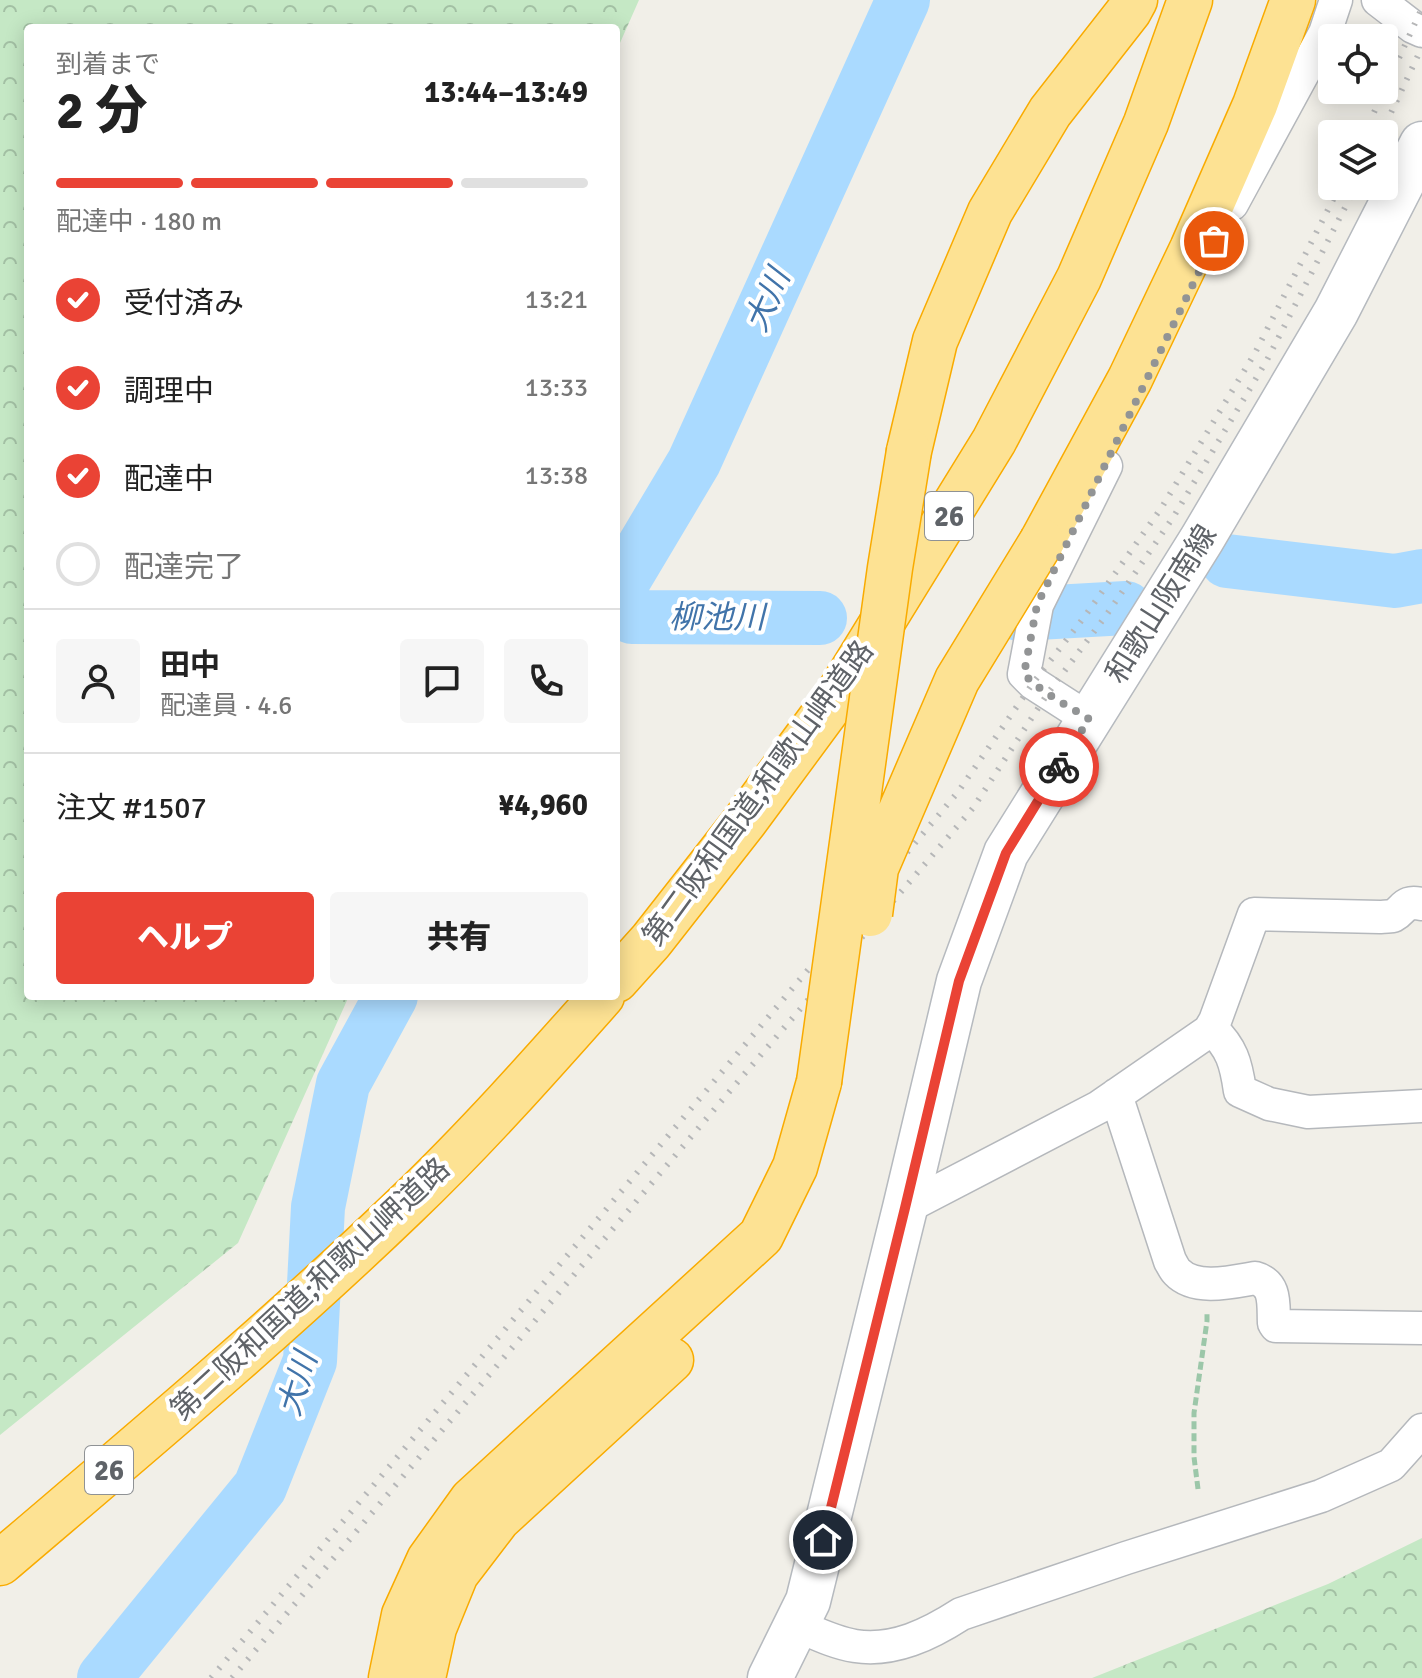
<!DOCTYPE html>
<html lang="ja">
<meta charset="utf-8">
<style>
:root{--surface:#fff;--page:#f6f6f6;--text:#222;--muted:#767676;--line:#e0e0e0;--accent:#ea4335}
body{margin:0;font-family:Signika,"Noto Sans JP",sans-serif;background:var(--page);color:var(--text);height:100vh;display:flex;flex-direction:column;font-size:30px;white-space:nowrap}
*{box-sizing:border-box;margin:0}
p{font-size:26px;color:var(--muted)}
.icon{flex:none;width:44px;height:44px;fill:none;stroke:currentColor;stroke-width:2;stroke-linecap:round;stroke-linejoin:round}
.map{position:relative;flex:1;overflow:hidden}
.panel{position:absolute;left:24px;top:24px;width:596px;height:976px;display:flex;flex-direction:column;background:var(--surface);border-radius:8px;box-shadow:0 4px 20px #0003}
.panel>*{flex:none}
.tools{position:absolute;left:1318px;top:24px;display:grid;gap:16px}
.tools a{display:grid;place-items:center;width:80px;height:80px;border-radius:8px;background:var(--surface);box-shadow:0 4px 20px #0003;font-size:40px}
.pin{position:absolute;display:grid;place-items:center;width:68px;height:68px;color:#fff;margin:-34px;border:4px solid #fff;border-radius:50%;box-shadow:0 2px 8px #0007}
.courier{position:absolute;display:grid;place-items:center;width:80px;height:80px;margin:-40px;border:6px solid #ea4335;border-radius:50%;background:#fff;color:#222;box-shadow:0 2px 10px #0007}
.head em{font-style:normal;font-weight:800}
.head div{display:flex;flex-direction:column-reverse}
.head{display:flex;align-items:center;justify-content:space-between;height:136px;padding:0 32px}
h1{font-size:52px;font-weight:800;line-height:60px}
.bar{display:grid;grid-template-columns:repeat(4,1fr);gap:12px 8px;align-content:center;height:96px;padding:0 32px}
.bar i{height:10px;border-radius:6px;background:var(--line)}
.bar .selected{background:var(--accent)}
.bar p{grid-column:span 4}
.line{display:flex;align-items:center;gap:20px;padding:0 32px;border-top:2px solid var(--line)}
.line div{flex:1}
.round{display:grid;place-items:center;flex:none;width:84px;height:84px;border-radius:8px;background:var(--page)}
ol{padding:0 32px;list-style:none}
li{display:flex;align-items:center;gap:24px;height:88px}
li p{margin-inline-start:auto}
li .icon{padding:8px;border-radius:50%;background:var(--accent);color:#fff;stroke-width:4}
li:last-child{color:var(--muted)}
li i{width:44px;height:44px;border:4px solid var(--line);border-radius:50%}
.primary-button{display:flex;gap:16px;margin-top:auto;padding:16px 32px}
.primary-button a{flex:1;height:92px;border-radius:8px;background:var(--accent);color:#fff;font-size:32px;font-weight:800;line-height:92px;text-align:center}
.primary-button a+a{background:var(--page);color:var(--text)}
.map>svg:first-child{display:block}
</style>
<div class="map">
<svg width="1422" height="1678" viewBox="0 0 1422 1678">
<defs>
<pattern id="forest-crowns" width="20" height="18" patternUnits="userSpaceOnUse" patternTransform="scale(2)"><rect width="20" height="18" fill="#c5e8c5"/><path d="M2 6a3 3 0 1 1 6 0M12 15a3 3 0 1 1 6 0" fill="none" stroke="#a3c0a4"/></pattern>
</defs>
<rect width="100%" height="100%" fill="#f1efe8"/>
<path fill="url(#forest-crowns)" d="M0,0h639l-23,52v-24h-588v968h321l-111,247 -238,192z
M1422,1538v140h-330l236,-94z"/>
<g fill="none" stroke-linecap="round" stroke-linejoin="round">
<path stroke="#aadaff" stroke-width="54" d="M1227,561l168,20 27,-5
M616,593l78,-131 209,-462
M616,610l16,7 188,1
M1019,614l107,-6
M104,1678l156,-191 50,-126 8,-154 25,-123 48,-88"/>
<g stroke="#b5b8bc" stroke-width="35">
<path id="minor" d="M1378,0l35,27 9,4
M1232,204l93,-171 11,-33
M1089,719l-56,-36 -9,-9 13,-69 69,-139
M1211,1028c21,20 25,35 29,63l29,13 39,8 114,-6
M1116,1095l54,166c2,3 4,8 7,11 18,19 55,10 78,6 22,6 18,27 19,45l2,3 146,2
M905,1208l194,-101 110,-76 6,-10 39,-107 126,3c1,0 13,-1 13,-1 13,-7 9,-16 29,-12
M796,1625c19,8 39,18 59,21 39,6 75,-12 106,-32l165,-56 195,-62 70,-31 31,-35"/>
</g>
<g stroke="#b6babf" stroke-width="47">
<path id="secondary" d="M770,1678l38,-77 97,-393 54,-227 47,-128 196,-314 134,-227 86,-168"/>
</g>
<g stroke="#f9ab00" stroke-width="47">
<path id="motorway" d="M909,451l26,-110 55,-129 60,-100 79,-101 6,-11
M1042,541l88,-162 62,-130 63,-144 38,-105
M616,980l35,-39 94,-120 90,-122 159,-258 85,-163 67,-155 44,-123
M0,1563c137,-117 276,-233 406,-358 69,-66 133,-138 196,-209
M391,1678l13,-63 25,-55 43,-60 289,-264 34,-69 24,-85
M423,1678l11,-50 22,-54 42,-55 173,-159"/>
</g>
<path stroke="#9cc7a9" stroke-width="5" stroke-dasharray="8 4" stroke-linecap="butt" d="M1198,1489l-4,-32v-44l13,-92v-9"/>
<use href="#minor" stroke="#fff" stroke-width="32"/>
<use href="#secondary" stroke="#fff" stroke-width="44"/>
<use href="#motorway" stroke="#fde293" stroke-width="44"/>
<path stroke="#b6b7b8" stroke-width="6" stroke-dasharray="2 10" stroke-linecap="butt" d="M1364,134l58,-126
M1381,134l41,-87
M211,1678l747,-886 75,-109 52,-67 77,-109 93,-154 85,-167
M232,1678l503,-593 238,-277 75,-115 57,-76 69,-101 93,-156 89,-174"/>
<g stroke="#f9ab00" stroke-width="47" stroke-linecap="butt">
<path id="motorway-bridge" d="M870,914l6,-46 81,-188 85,-139
M819,1082l71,-514 19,-117"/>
</g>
<use href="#motorway-bridge" stroke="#fde293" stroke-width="44"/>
</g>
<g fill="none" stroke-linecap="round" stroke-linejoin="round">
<path stroke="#929495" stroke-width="8" stroke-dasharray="0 14.4" d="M1059,767l30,-48c-22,-14 -47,-26 -65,-45l13,-69 177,-364"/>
<path stroke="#ea4335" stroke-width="10" d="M823,1540l82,-332 54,-227 47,-128 53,-86"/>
</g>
<g text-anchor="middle" stroke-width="8" stroke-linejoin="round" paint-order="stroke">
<g fill="#fff" stroke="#8f9295" stroke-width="2">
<rect x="925" y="492" width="48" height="48" rx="6"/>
<rect x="85" y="1446" width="48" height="48" rx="6"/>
</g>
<g font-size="28" font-weight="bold" fill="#5f6368">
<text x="949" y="526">26</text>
<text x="109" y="1480">26</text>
</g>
<g font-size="30" fill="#5f6368" stroke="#fff">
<text transform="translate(1161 604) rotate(-58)" y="10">和歌山阪南線</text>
<text transform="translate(758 793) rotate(-54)" y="10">第二阪和国道;和歌山岬道路</text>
<text transform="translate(310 1289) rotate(-43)" y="10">第二阪和国道;和歌山岬道路</text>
</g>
<g font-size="32" font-style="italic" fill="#4174aa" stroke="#fff">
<text transform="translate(767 300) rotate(-66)" y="11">大川</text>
<text x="717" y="628">柳池川</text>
<text transform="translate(297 1384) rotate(-73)" y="11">大川</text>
</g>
</g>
</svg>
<div class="tools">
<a><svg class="icon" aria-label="locate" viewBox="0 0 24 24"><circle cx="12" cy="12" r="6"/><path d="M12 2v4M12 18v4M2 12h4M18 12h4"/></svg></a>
<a><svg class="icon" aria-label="layers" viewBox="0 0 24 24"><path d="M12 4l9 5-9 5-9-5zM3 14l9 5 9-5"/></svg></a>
</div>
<div class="pin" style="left:1214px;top:241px;background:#ea580c"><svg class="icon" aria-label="bag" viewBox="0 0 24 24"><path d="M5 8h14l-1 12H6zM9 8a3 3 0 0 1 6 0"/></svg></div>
<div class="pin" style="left:823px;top:1540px;background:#1f2937"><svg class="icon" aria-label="home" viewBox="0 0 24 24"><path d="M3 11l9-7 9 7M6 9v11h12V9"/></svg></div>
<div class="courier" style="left:1059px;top:767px"><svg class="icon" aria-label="bike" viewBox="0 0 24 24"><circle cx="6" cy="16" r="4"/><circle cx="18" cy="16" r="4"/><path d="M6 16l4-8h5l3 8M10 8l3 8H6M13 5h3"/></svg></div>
<section class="panel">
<div class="head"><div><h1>2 分</h1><p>到着まで</p></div><em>13:44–13:49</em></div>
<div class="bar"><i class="selected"></i><i class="selected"></i><i class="selected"></i><i></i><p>配達中 · 180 m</p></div>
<ol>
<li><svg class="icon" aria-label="check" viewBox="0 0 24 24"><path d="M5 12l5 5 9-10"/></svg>受付済み<p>13:21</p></li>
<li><svg class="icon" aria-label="check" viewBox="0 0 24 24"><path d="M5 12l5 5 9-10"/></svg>調理中<p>13:33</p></li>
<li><svg class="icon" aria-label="check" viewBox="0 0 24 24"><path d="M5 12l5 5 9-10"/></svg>配達中<p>13:38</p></li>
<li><i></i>配達完了</li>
</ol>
<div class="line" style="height:144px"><a class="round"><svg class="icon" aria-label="person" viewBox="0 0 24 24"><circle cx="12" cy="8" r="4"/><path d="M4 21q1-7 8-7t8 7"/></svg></a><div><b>田中</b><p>配達員 · 4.6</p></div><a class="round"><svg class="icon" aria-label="chat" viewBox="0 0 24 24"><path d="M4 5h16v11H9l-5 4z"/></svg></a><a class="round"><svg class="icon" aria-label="phone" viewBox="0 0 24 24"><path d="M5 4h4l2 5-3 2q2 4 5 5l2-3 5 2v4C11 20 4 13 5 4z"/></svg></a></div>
<div class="line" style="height:104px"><div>注文 #1507</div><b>¥4,960</b></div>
<div class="primary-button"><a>ヘルプ</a><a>共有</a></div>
</section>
</div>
